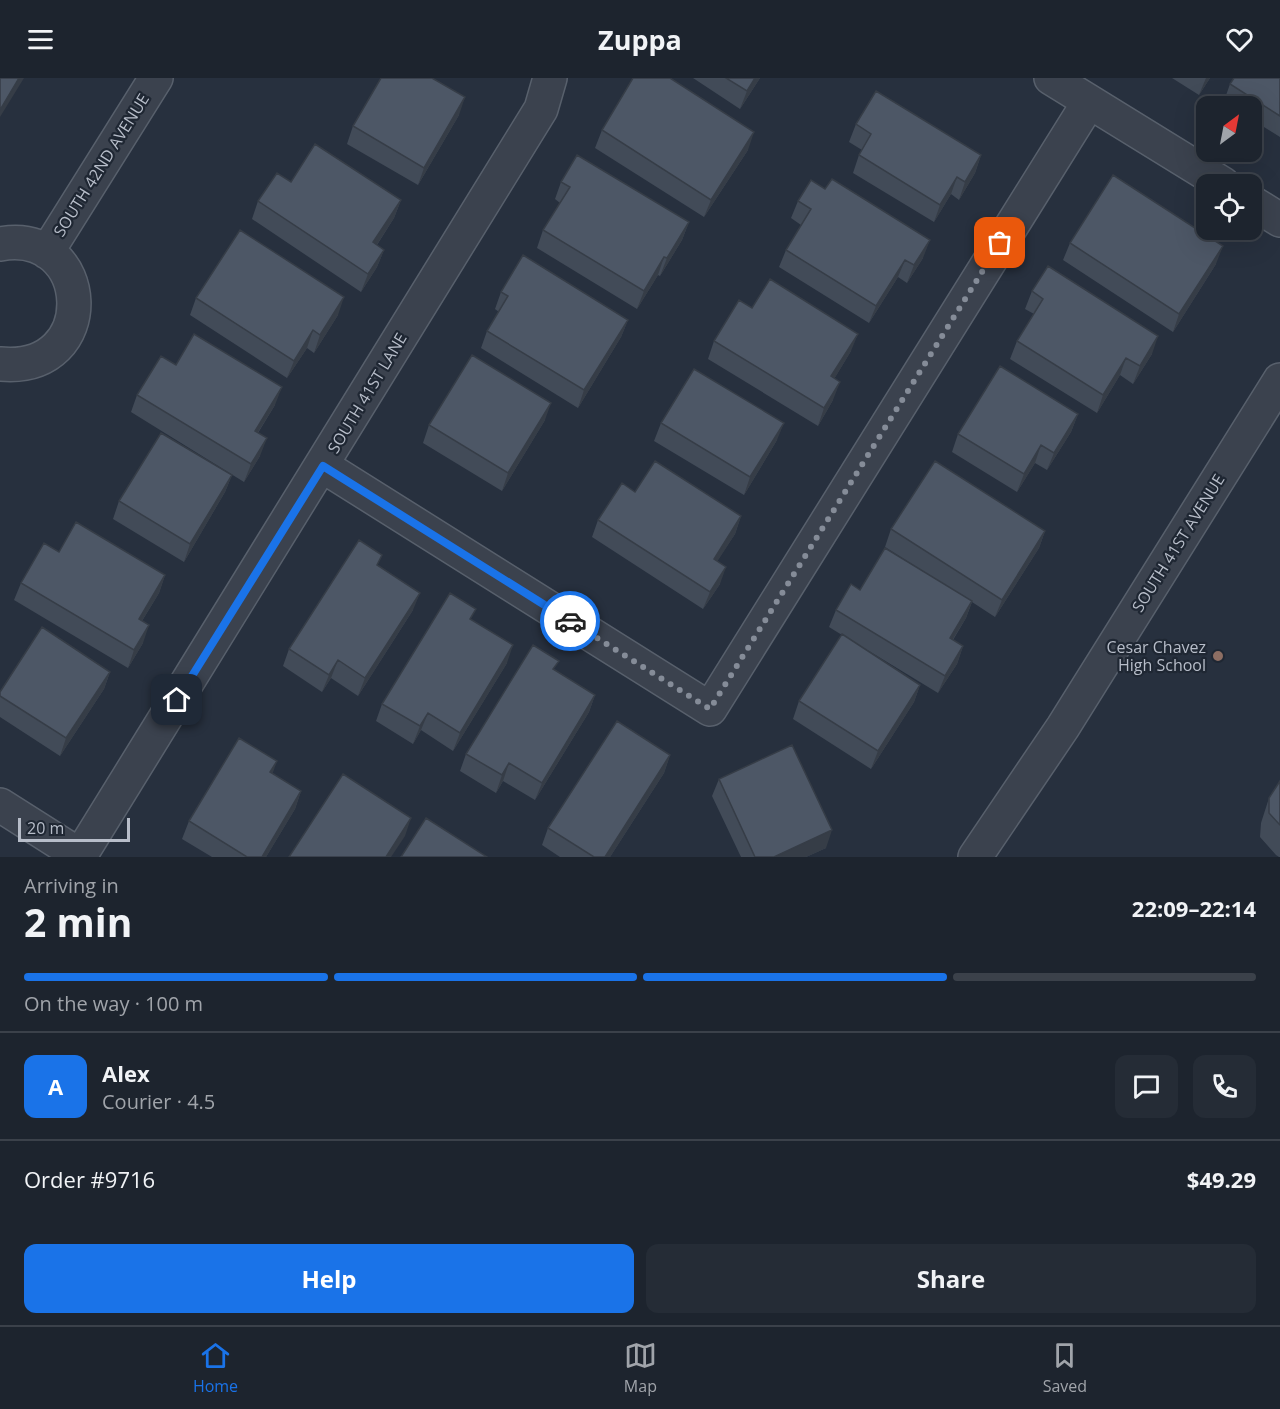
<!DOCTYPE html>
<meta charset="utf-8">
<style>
:root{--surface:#1d242e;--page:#252c36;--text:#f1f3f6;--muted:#a0a4aa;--line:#3b414a;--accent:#1a73e8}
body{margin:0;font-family:"Open Sans",sans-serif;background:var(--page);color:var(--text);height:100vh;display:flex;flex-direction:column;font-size:22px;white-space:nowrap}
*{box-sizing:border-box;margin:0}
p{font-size:20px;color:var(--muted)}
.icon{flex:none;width:33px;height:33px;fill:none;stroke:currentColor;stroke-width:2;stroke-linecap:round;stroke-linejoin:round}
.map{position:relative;height:779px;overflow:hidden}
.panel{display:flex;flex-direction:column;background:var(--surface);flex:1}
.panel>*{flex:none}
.needle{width:39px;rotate:32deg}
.tools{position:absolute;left:1196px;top:18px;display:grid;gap:12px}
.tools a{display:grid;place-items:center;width:66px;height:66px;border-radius:12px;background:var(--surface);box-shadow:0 6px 24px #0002,0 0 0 2px var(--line);font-size:30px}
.scale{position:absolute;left:18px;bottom:15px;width:112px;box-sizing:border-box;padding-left:6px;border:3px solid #b7bdc9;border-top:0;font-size:16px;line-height:21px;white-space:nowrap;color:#b7bdc9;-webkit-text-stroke:4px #1f2733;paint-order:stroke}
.pin{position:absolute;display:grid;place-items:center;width:51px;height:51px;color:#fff;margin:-26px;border-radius:12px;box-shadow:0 3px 9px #0006}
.courier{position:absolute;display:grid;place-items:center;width:60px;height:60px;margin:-30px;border:4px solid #1a73e8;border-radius:50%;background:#fff;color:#222;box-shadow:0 2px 8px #0007}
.overview em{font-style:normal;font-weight:700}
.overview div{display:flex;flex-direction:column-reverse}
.overview{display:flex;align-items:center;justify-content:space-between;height:102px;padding:0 24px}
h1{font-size:39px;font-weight:700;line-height:45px}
.bar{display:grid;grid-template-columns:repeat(4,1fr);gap:9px 6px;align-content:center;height:72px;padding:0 24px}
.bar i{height:8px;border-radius:4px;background:var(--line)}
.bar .selected{background:var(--accent)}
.bar p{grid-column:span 4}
.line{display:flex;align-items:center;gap:15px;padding:0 24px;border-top:2px solid var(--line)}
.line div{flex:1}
.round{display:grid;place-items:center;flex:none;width:63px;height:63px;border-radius:12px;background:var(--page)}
.cta{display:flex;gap:12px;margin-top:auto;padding:12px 24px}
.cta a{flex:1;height:69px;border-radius:12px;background:var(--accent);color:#fff;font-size:24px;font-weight:700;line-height:69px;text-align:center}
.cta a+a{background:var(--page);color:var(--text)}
header{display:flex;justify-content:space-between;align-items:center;height:78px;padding:0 24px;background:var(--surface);font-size:27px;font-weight:700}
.tabs{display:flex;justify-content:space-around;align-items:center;height:84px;border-top:2px solid var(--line);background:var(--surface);font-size:16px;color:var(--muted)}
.tabs a{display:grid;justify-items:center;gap:3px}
.tabs .selected{color:var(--accent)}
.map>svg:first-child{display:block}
</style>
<header><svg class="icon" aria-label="menu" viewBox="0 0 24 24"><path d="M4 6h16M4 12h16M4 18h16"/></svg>Zuppa<svg class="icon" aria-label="heart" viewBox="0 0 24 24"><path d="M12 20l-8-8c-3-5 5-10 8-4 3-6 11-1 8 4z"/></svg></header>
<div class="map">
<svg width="1280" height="779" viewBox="0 0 1280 779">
<rect width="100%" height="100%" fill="#27303e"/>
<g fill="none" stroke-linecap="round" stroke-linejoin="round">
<g stroke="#58606c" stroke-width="36">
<path id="minor" d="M1051,0l172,106
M1251,124l29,18
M0,166c94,-17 103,130 0,120
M47,174l109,-174
M323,388l387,243 379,-607
M0,727l82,52
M80,778l461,-747 9,-31"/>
</g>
<g stroke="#58606c" stroke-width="36">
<path id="tertiary" d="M975,779l88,-130 217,-347"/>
</g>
<use href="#minor" stroke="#3b424e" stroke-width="33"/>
<use href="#tertiary" stroke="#3b424e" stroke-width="33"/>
</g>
<path fill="#424b58" d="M693,0h67l-20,31z
M1172,0h38l-11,17z
M1280,0v59l-29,-18v-13h-19l-8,-5 6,-17z
M459,37l-41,70 -71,-41 6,-18z
M856,46l125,31 -6,18 -16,27 -8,-6 -17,28 -81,-49 6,-18 3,-5 -13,-8z
M602,52l146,20 -44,67 -109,-69z
M291,104l110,18 -7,18 -17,27 7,5 -7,17 -16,25 -109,-73 6,-18z
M561,104l128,40 -7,18 -22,36 -2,-1 -21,34 -100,-61 6,-18 17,-27 -5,-4z
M798,123l125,57 -16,25 -9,-6 -29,46 -90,-56 7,-17 15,-25 -10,-7z
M1070,165l146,21 -43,68 -110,-72z
M1032,213l120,63 -19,30 -13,-9 -23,38 -87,-54 7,-18 17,-27 -9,-5z
M501,214l127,28 -7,17 -43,71 -97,-60 6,-17 12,-19 -4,-3z
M196,220l142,17 -24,38 -7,-5 -20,30 -97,-63z
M752,230l99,43 -17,28 -1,21 -15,26 -110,-67 6,-18z
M176,287l99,40 -17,28 2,23 -16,26 -113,-70 6,-17z
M1078,336l-7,18 -24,38 -12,-7 -18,29 -65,-40 6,-18z
M545,342l-43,71 -79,-48 6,-18z
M661,345l116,17 -33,55 -90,-54z
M232,397l-7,17 -41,70 -71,-43 6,-18z
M635,414l106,24 -6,18 -18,27 3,23 -17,25 -111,-72 6,-17z
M891,451l154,2 -6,17 -44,69 -23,-15 -6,16 -13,22 10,6 -6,18 -19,29 -74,-45 56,37 -6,17 -43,67 -78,-50 6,-18 43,-66 -13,-8 7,-17 24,-20 61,-20 -36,-23z
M59,474l106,23 -6,18 -17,28 1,22 -15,25 -114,-68 7,-17z
M379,488l34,44 -55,86 -27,-18 -9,14 -39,-26 6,-17z
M472,542l35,43 -54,88 -32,-21 -8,14 -37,-23 6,-17z
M555,592l40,25 -6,17 -54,88 -32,-19 -7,12 -36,-22 6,-17z
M110,594l-6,17 -44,67 -60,-39v-25z
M670,677l-6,18 -54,84h-50l-18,-12 6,-17z
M273,696l28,17 -6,18 -29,48h-54l-30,-18 7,-18z
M719,701l107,69 -20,9h-65l-29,-61z
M1280,703v76h-1l-3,-2 -16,-18 1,-14 8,-25z"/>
<path fill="#363d47" d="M19,0h5l-24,39v-7z
M755,0h5l-20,31 7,-18z
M1206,0h4l-11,17z
M465,19l-6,18 -41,70 6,-17z
M754,54l-6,18 -44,67 7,-17z
M981,77l-6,18 -16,27 6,-18z
M957,99l-6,17 -17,28 6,-17z
M401,122l-7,18 -27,42 6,-18z
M689,144l-7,18 -22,36 7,-18z
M930,162l-7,18 -16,25 7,-18z
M1223,168l-7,18 -43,68 6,-18z
M384,172l-7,17 -16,25 7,-18z
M664,179l-6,18 -21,34 7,-18z
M905,182l-7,17 -29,46 7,-17z
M344,219l-6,18 -24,38 6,-18z
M628,242l-7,17 -43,71 6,-18z
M313,252l-6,18 -20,30 7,-17z
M858,256l-7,17 -26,43 6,-18z
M1158,258l-6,18 -19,30 7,-18z
M1126,280l-6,17 -23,38 6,-18z
M840,304l-7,18 -15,26 6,-18z
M282,309l-7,18 -27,43 7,-17z
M551,325l-6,17 -43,71 6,-18z
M1078,336l-7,18 -24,38 7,-17z
M784,345l-7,17 -33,55 6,-18z
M267,360l-7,18 -16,26 7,-18z
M1041,367l-6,18 -18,29 7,-18z
M232,397l-7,17 -41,70 6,-18z
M741,438l-6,18 -27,42 6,-17z
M1045,453l-6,17 -44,69 7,-17z
M726,489l-6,17 -17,25 7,-17z
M165,497l-6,18 -27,44 7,-18z
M420,515l-7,17 -55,86 7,-18z
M972,523l-6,17 -23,37 7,-17z
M149,547l-6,18 -15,25 6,-18z
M513,567l-6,18 -54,88 7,-18z
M963,568l-6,18 -19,29 7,-17z
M338,582l-7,18 -9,14 7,-17z
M110,594l-6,17 -44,67 6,-18z
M920,607l-6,17 -43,67 7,-18z
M595,617l-6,17 -54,88 7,-17z
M428,635l-7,17 -8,14 7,-18z
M670,677l-6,18 -54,84h-5z
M277,683l-6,17 -1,-6z
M509,685l-6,18 -7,12 6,-18z
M301,713l-6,18 -29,48h-4z
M411,740l-6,18 -14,21h-5z
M832,752l-6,18 -20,9h-32z"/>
<path fill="#4d5766" stroke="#363d47" stroke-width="1.5" d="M0,0h19l-19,32z
M381,0h51l33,19 -41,71 -71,-42z
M633,0h37l84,54 -43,68 -109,-70z
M726,0h29l-8,13z
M1234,0h46v38l-50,-32z
M876,13l105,64 -16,27 -8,-5 -17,28 -81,-50 12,-21 -15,-10z
M315,66l86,56 -28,42 11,8 -16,24 -110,-73 19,-28 14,9z
M577,77l112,67 -22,36 -3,-1 -20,34 -101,-61 27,-43 -9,-5z
M1113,97l110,71 -44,68 -109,-71z
M832,101l98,61 -16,25 -9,-5 -29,46 -90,-56 25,-41 -13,-8 13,-21 14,9z
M240,152l104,67 -24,38 -7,-5 -19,31 -98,-63z
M523,177l105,65 -44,70 -97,-59 21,-35 -7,-4z
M1048,188l110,70 -18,30 -14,-8 -23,37 -86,-54 26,-42 -11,-8z
M770,201l88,55 -27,42 9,6 -16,26 -110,-67 25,-41 13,8z
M194,256l88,53 -27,44 12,7 -16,26 -114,-69 24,-39 15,9z
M472,277l79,48 -43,70 -79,-48z
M1000,288l78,48 -24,39 -13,-8 -17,29 -66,-40z
M694,291l90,54 -34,54 -89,-54z
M161,355l71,42 -42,69 -71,-43z
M655,383l86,55 -27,43 12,8 -16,25 -112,-72 24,-37 13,9z
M935,383l110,70 -43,69 -111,-71z
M76,444l89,53 -26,44 10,6 -15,25 -113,-67 23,-40 15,9z
M359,462l23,15 -5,10 43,28 -55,85 -27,-18 -9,15 -40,-26z
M885,470l87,53 -22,37 13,8 -18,30 -109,-66 15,-26 9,6z
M450,515l26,16 -6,10 43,26 -53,88 -32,-20 -8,13 -38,-22z
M42,549l68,45 -44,66 -66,-42v-4z
M842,556l78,51 -42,66 -79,-50z
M533,567l26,16 -6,8 42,26 -53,88 -33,-20 -7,12 -36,-21z
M617,643l53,34 -65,102h-11l-46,-29z
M239,660l38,23 -7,11 31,19 -39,66h-15l-58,-36z
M792,667l40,85 -58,27h-19l-36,-78z
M343,696l68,44 -25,39h-97z
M1280,703v44l-11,-12v-15z
M426,740l61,39h-86z"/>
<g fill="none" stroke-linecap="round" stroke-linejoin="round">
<path stroke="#858c98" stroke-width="6" stroke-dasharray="0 10.8" d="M570,543l140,88 290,-466"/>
<path stroke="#1a73e8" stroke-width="8" d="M177,622l146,-234 247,155"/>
</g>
<circle fill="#8d6e63" stroke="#1f2733" stroke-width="2" cx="1218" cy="578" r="6"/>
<g text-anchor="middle" stroke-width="4.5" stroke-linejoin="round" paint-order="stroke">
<g font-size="16" fill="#b7bdc9" stroke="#1f2733">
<text transform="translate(101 87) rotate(-58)" y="6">SOUTH 42ND AVENUE</text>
<text transform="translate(367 315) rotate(-59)" y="6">SOUTH 41ST LANE</text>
<text transform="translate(1178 465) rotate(-58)" y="6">SOUTH 41ST AVENUE</text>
</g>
<g font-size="16" fill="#b7bdc9" stroke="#1f2733" text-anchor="end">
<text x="1206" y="575">Cesar Chavez<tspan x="1206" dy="18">High School</tspan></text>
</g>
</g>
</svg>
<div class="tools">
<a><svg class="needle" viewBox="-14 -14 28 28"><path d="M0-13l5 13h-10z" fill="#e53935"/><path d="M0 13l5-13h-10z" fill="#a0a4aa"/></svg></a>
<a><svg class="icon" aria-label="locate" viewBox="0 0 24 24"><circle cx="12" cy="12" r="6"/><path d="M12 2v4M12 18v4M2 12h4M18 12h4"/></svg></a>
</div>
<div class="scale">20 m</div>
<div class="pin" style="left:1000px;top:165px;background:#ea580c"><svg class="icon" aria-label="bag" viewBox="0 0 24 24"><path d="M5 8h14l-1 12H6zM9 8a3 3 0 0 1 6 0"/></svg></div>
<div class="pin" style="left:177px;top:622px;background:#1f2937"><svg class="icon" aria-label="home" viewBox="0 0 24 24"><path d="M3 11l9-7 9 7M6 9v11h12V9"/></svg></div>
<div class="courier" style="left:570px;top:543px"><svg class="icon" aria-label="car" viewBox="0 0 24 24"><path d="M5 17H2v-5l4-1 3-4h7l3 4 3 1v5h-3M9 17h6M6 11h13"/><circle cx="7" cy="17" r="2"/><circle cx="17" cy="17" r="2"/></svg></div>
</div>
<section class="panel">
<div class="overview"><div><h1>2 min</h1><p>Arriving in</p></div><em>22:09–22:14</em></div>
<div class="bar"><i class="selected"></i><i class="selected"></i><i class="selected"></i><i></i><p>On the way · 100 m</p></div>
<div class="line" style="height:108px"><b class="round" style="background:var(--accent);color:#fff">A</b><div><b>Alex</b><p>Courier · 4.5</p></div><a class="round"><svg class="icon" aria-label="chat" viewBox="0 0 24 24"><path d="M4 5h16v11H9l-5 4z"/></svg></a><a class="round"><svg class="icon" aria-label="phone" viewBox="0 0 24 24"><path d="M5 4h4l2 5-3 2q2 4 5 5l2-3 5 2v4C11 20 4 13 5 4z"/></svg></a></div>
<div class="line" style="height:78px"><div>Order #9716</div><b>$49.29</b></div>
<div class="cta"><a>Help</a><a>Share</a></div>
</section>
<nav class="tabs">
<a class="selected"><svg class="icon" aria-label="home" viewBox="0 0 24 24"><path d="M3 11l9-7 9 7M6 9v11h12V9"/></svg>Home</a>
<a><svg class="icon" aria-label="map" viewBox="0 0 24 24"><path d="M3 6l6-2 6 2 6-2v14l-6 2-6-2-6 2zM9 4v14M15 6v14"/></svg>Map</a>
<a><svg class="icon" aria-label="saved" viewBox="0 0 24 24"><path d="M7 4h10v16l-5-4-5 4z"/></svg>Saved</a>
</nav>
